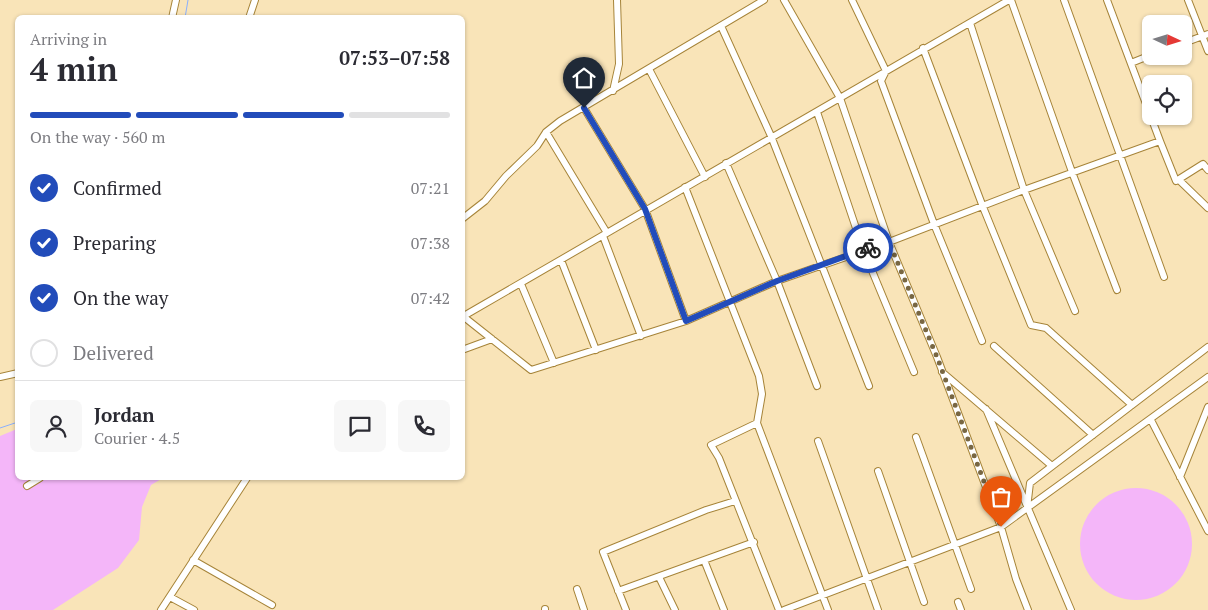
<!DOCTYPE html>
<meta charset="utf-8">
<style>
:root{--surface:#fff;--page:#f7f7f7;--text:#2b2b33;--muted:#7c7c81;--line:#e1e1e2;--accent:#224cba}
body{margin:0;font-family:"PT Serif",serif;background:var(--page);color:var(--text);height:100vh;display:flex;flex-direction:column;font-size:19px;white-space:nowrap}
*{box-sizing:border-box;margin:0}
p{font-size:16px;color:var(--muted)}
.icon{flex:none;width:28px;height:28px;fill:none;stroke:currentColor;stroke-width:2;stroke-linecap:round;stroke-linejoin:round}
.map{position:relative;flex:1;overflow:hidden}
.side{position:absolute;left:15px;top:15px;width:450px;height:465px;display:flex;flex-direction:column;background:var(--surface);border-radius:8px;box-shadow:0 1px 4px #0004}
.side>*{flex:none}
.needle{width:32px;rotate:94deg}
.tools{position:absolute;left:1142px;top:15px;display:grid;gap:10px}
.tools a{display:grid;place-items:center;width:50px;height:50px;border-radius:8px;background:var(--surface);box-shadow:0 1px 4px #0004;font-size:25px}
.pin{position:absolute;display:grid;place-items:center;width:42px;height:42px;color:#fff;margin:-51px -21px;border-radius:50% 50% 50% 0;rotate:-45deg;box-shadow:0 0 5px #0007}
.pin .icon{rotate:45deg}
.courier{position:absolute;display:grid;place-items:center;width:50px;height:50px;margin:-25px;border:4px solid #224cba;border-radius:50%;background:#fff;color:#222;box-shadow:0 1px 6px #0007}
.summary em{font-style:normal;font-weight:700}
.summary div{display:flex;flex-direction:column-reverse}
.summary{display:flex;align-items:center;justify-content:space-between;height:85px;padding:0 15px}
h1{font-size:32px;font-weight:700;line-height:38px}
.bar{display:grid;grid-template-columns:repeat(4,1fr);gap:8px 5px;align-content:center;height:60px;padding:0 15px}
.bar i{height:6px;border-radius:4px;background:var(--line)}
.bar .active{background:var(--accent)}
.bar p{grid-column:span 4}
.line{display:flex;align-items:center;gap:12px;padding:0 15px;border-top:1px solid var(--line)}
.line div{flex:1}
.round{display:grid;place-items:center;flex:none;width:52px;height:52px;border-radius:8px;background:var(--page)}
ol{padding:0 15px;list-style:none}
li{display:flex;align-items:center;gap:15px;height:55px}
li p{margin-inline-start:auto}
li .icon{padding:5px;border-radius:50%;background:var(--accent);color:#fff;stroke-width:4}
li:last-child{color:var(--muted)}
li i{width:28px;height:28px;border:2px solid var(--line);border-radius:50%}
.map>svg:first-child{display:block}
</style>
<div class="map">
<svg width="1208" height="610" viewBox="0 0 1208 610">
<rect width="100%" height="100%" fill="#f9e4b8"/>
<path fill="#f4b6f9" d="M17,429l1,49h145l-12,7 -9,22 -3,33 -21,28 -65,42h-53v-174z
M1080 544a56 56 0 1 1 112 0a56 56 0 1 1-112 0Z"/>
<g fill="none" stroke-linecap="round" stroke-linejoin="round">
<path stroke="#8bb0fe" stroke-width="1" d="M185,18l3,-18
M0,428l18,-6"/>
<g stroke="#a68439" stroke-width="8">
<path id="minor" d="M784,0l56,98 49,144 48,115 64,170 15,52 12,31
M852,0l34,71 -5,10 53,143 48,117
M1011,0l61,172 45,118
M1064,0l100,277
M1107,0l53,141
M1188,0l20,51
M172,18l4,-18
M249,18l6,-18
M970,23l54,167 51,121
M721,26l50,110 98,250
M1184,43l24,-9
M923,48l60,159 48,118 15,3 86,77
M1131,63l20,-8
M649,69l56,108
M613,91l6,-27 -2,-64
M584,108l61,101 41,112
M817,112l46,137 51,123
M546,132l61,101
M726,163l51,118 40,105
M1179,180l29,28
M685,187l74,189 3,18 -5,29 71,187
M462,219l23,-18 21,-25 31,-30 9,-14 14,-11 204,-121
M603,236l38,100
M561,260l35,90
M521,284l33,79
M462,317l547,-317
M464,317l67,53 155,-49 91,-40 112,-39 135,-52 136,-49 16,40 27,-17 5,6
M994,346l99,89
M462,350l30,-11
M942,372l110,94
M0,377l18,-4
M986,409l85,201
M1151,420l57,111
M757,423l-46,22 8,13 60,152
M916,437l55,152
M818,441l60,169
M878,471l46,131
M1180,477l28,-70
M27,486l13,-8
M1027,508l3,-25 178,-136
M193,560l79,45
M704,560l20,50
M659,577l16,33
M577,589l7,21
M618,591l136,-49
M170,597l24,13
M958,602l3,8
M545,609v1
M161,610l86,-132
M626,610l-23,-58 103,-42 29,-9
M784,610l217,-83 207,-150"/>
</g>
<use href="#minor" stroke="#fff" stroke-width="6"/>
</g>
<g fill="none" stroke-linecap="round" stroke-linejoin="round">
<path stroke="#786743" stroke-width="5" stroke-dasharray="0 9" d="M868,248l21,-6 48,115 64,170"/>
<path stroke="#224cba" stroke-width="6" d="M584,108l61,101 41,112 91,-40 91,-33"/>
</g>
</svg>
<div class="tools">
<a><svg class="needle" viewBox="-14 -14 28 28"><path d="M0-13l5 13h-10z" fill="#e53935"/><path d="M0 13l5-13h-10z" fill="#7c7c81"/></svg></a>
<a><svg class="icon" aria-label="locate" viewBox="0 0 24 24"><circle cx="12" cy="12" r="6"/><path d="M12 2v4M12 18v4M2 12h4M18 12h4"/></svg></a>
</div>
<div class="pin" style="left:1001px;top:527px;background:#ea580c"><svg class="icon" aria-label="bag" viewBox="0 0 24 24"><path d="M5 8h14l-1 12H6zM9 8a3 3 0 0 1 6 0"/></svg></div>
<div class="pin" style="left:584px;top:108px;background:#1f2937"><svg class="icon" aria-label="home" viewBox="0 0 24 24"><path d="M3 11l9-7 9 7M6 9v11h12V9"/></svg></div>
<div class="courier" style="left:868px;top:248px"><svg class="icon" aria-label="bike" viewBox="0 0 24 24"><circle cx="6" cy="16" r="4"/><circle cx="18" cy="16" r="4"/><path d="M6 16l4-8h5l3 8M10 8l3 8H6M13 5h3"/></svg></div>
<section class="side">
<div class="summary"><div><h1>4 min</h1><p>Arriving in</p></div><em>07:53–07:58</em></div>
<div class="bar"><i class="active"></i><i class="active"></i><i class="active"></i><i></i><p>On the way · 560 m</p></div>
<ol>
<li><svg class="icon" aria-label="check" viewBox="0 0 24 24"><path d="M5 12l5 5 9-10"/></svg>Confirmed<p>07:21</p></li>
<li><svg class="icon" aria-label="check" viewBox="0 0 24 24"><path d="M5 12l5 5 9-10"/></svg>Preparing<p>07:38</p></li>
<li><svg class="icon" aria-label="check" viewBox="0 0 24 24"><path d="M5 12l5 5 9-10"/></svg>On the way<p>07:42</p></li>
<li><i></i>Delivered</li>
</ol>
<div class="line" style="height:90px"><a class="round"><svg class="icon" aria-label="person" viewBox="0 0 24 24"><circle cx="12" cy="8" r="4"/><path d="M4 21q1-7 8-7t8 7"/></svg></a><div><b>Jordan</b><p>Courier · 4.5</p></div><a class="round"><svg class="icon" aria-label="chat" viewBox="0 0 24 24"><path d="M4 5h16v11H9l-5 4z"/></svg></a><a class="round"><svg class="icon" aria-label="phone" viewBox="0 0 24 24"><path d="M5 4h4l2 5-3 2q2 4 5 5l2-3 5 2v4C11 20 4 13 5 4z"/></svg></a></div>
</section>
</div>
